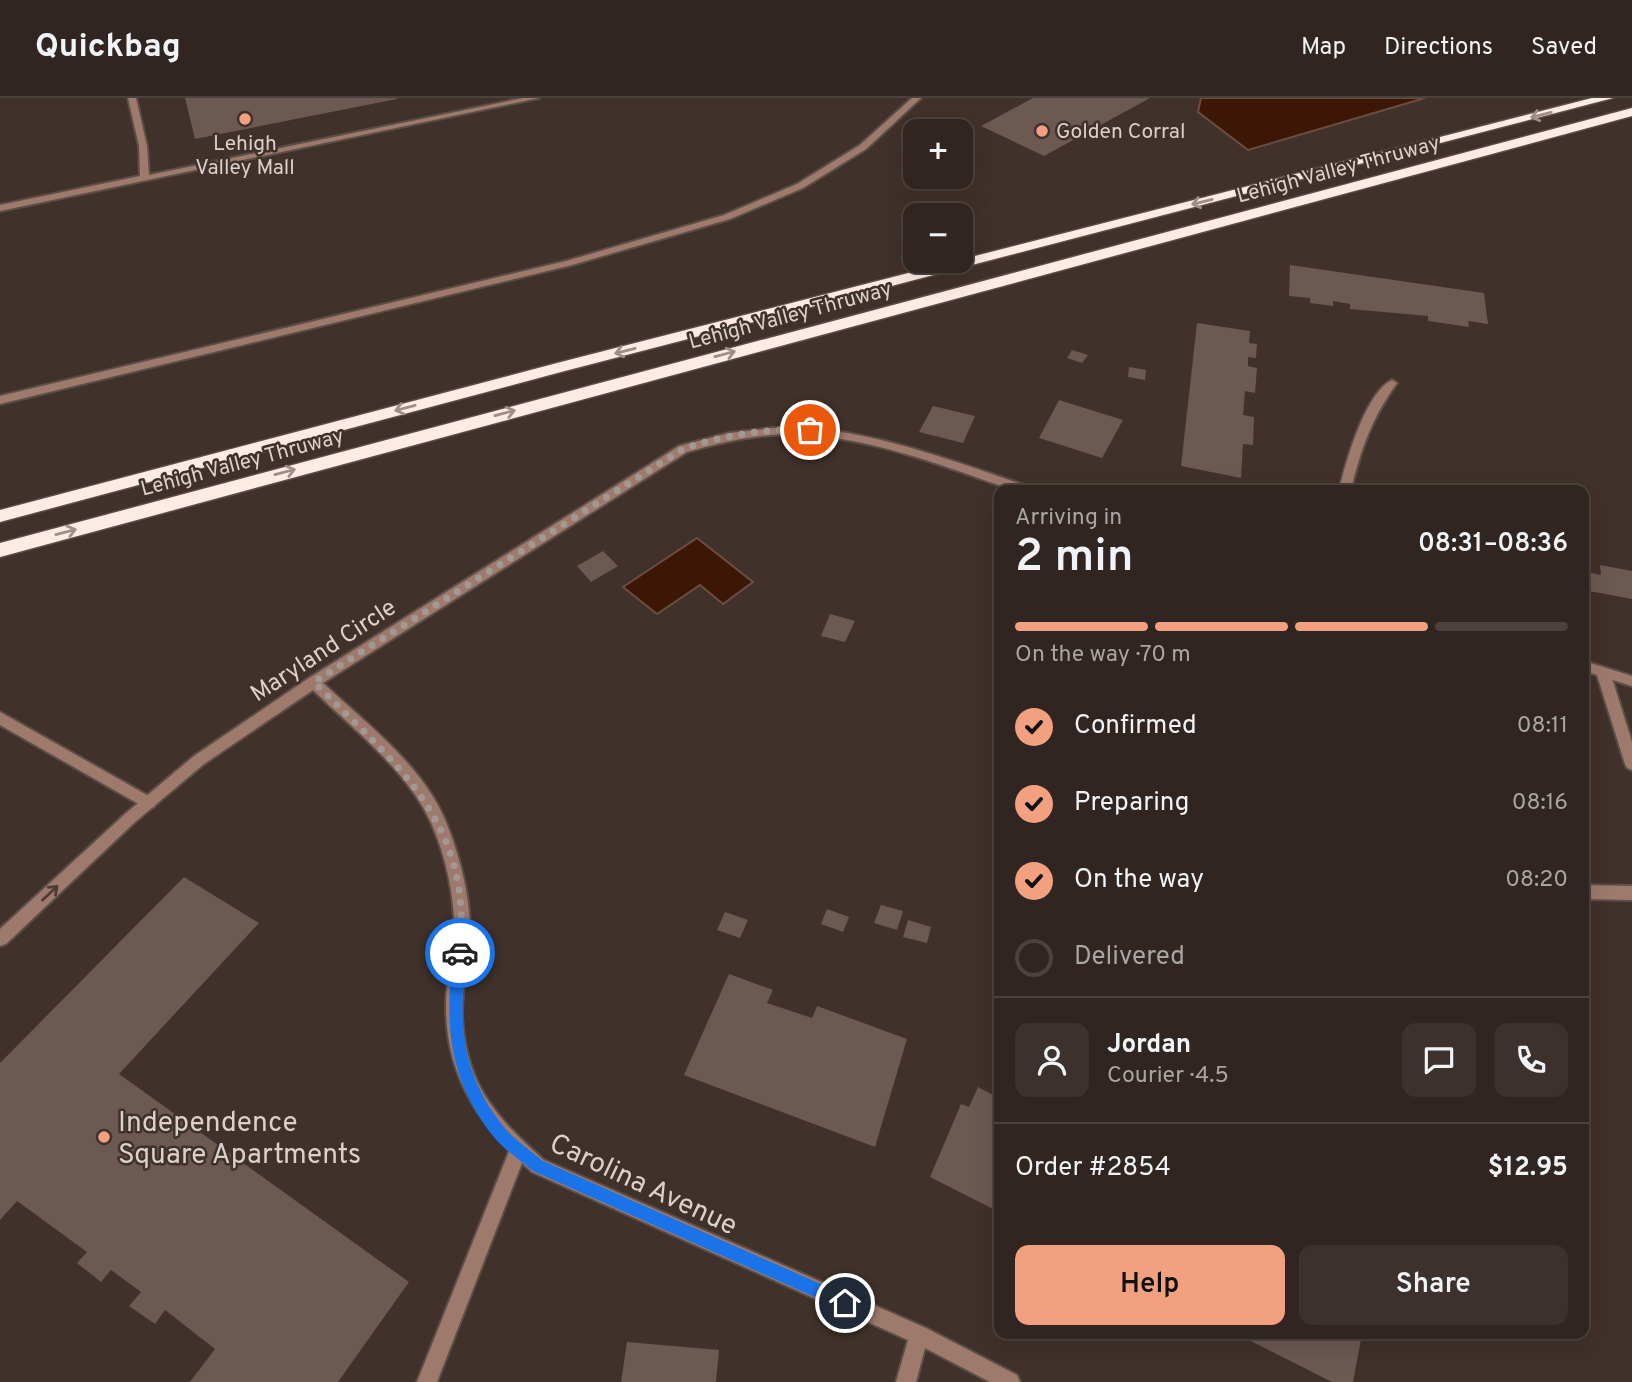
<!DOCTYPE html>
<meta charset="utf-8">
<style>
:root{--surface:#302520;--page:#3c312d;--text:#f1f3f6;--muted:#a8a5a5;--line:#4b423e;--accent:#f2a07f}
body{margin:0;font-family:Overpass,sans-serif;background:var(--page);color:var(--text);height:100vh;display:flex;flex-direction:column;font-size:26px;white-space:nowrap}
*{box-sizing:border-box;margin:0}
p{font-size:23px;color:var(--muted)}
.icon{flex:none;width:38px;height:38px;fill:none;stroke:currentColor;stroke-width:2;stroke-linecap:round;stroke-linejoin:round}
.map{position:relative;flex:1;overflow:hidden}
.drawer{position:absolute;left:994px;top:387px;width:595px;height:854px;display:flex;flex-direction:column;background:var(--surface);border-radius:14px;box-shadow:0 7px 28px #0002,0 0 0 2px var(--line)}
.drawer>*{flex:none}
.buttons{position:absolute;left:903px;top:21px;display:grid;gap:14px}
.buttons a{display:grid;place-items:center;width:70px;height:70px;border-radius:14px;background:var(--surface);box-shadow:0 7px 28px #0002,0 0 0 2px var(--line);font-size:35px}
.pin{position:absolute;display:grid;place-items:center;width:60px;height:60px;color:#fff;margin:-30px;border:4px solid #fff;border-radius:50%;box-shadow:0 2px 7px #0007}
.courier{position:absolute;display:grid;place-items:center;width:70px;height:70px;margin:-35px;border:5px solid #1a73e8;border-radius:50%;background:#fff;color:#222;box-shadow:0 2px 9px #0007}
.head em{font-style:normal;font-weight:600}
.head div{display:flex;flex-direction:column-reverse}
.head{display:flex;align-items:center;justify-content:space-between;height:119px;padding:0 21px}
h1{font-size:46px;font-weight:600;line-height:52px}
.bar{display:grid;grid-template-columns:repeat(4,1fr);gap:10px 7px;align-content:center;height:84px;padding:0 21px}
.bar i{height:9px;border-radius:5px;background:var(--line)}
.bar .current{background:var(--accent)}
.bar p{grid-column:span 4}
.line{display:flex;align-items:center;gap:18px;padding:0 21px;border-top:2px solid var(--line)}
.line div{flex:1}
.round{display:grid;place-items:center;flex:none;width:74px;height:74px;border-radius:14px;background:var(--page)}
ol{padding:0 21px;list-style:none}
li{display:flex;align-items:center;gap:21px;height:77px}
li p{margin-inline-start:auto}
li .icon{padding:7px;border-radius:50%;background:var(--accent);color:#111;stroke-width:4}
li:last-child{color:var(--muted)}
li i{width:38px;height:38px;border:4px solid var(--line);border-radius:50%}
.button{display:flex;gap:14px;margin-top:auto;padding:14px 21px}
.button a{flex:1;height:80px;border-radius:14px;background:var(--accent);color:#111;font-size:28px;font-weight:600;line-height:80px;text-align:center}
.button a+a{background:var(--page);color:var(--text)}
header{display:flex;align-items:center;gap:42px;box-sizing:border-box;height:98px;padding:0 35px;background:var(--surface);border-bottom:2px solid var(--line)}
header strong{font-size:33px}
nav{display:flex;gap:38px;margin-inline-start:auto;font-size:24px}
.map>svg:first-child{display:block}
</style>
<header>
<strong>Quickbag</strong>
<nav><a>Map</a><a>Directions</a><a>Saved</a></nav>
</header>
<div class="map">
<svg width="1632" height="1284" viewBox="0 0 1632 1284">
<rect width="100%" height="100%" fill="#40312a"/>
<path fill="#3d1706" stroke="#6c4e41" stroke-width="2" d="M1201,0h224l-177,52 -50,-38z
M697,440l56,44 -30,22 -23,-19 -43,29 -34,-27z"/>
<path fill="#6b5952" d="M185,0h212v1l-202,40z
M1033,0h117l-106,58 -63,-30z
M1290,167l194,28 4,31 -20,-3 1,6 -41,-6v-5l-78,-7v-5l-17,-3v5l-23,-3v-5l-21,-2z
M1197,225l53,8 -1,12 8,1 -1,14 -8,-1v9l9,2 -2,25 -10,-2 -2,24 11,2 -1,28 -10,-1 -2,34 -60,-12z
M1072,252l16,5 -6,8 -15,-5z
M1129,269l17,3 -1,10 -17,-3z
M1059,302l64,20 -21,38 -63,-20z
M933,308l42,10 -12,27 -44,-11z
M603,453l15,15 -27,16 -14,-16z
M1600,467l32,6v28l-43,-8 -2,-19 14,3z
M830,516l25,7 -10,21 -24,-6z
M184,779l75,46 -140,151 290,208 -71,100h-148l25,-33 -50,-39 -10,14 -26,-18 12,-14 -30,-22 -10,12 -24,-19 10,-11 -70,-51 -17,19v-157z
M881,807l22,6 -6,19 -23,-7z
M827,811l22,8 -6,15 -22,-8z
M725,814l23,8 -8,18 -23,-8z
M908,822l23,7 -4,16 -24,-6z
M729,876l44,16 -6,13 45,15 5,-12 90,33 -32,108 -191,-72z
M978,989l21,11v114l-69,-35 31,-73 8,3z
M1237,1236h125l-9,48h-21z
M627,1244l92,8 -3,32h-95z"/>
<g fill="none" stroke-linecap="round" stroke-linejoin="round">
<g stroke="#5c4e47" stroke-width="4">
<path id="service" d="M128,0h8l11,48 2,29 374,-77h16l-539,113v-6l140,-29 -1,-30z
M1603,569l7,5 22,70v28l-5,-2 -2,-4 -29,-92z
M0,614l154,87 2,4 -2,4 -5,2 -5,-2 -144,-82z
M1584,787l48,1v14l-48,-1z
M518,1043l6,3 3,6 -90,232h-20l95,-238z"/>
</g>
<g stroke="#5c4e47" stroke-width="4">
<path id="minor" d="M1392,282l5,3c-25,35 -36,65 -46,107h-12c7,-28 26,-97 53,-110z
M773,330c15,0 29,0 44,1 73,7 144,35 213,58l2,3h-19c-77,-26 -158,-60 -241,-55 -29,2 -57,9 -85,17l-364,231c45,42 103,85 125,144 13,34 23,73 22,110 -1,19 -6,38 -7,58 -3,26 2,55 11,79 14,35 42,61 70,86l382,168 91,47 3,7h-30l-65,-34 -9,34h-20l12,-42 -376,-168c-53,-47 -87,-96 -86,-169 0,-21 7,-42 8,-64 2,-36 -7,-80 -22,-114 -22,-52 -79,-96 -119,-135l-109,74 -69,58 -129,122 -6,2v-17l125,-115 69,-58 115,-78 370,-232 50,-13z
M1584,563l48,15v10l-48,-15z"/>
</g>
<g stroke="#5c4e47" stroke-width="4">
<path id="tertiary" d="M912,0h9l-55,51 -63,39 -73,31 -158,46 -572,139v-8l566,-135 158,-46 73,-31 63,-39z"/>
</g>
<g stroke="#5c4e47" stroke-width="3">
<path id="motorway" d="M1592,0h21l-1052,274 -561,150v-12l557,-147z
M1632,10v8l-1632,441v-14z"/>
</g>
<use href="#service" fill="#9d7a6c" fill-rule="evenodd"/>
<use href="#minor" fill="#9d7a6c" fill-rule="evenodd"/>
<use href="#tertiary" fill="#9d7a6c" fill-rule="evenodd"/>
<use href="#motorway" fill="#fdebe4" fill-rule="evenodd"/>
</g>
<defs><path id="oneway-shaft" d="M-6 0H5M1.5-3L5.5 0L1.5 3" fill="none" stroke-width="1.6" stroke-linecap="round" stroke-linejoin="round" transform="scale(1.75)"/></defs>
<g stroke="#9e8e87">
<use href="#oneway-shaft" transform="translate(1541 17) rotate(166)"/>
<use href="#oneway-shaft" transform="translate(1202 104) rotate(166)"/>
<use href="#oneway-shaft" transform="translate(625 253) rotate(166)"/>
<use href="#oneway-shaft" transform="translate(725 256) rotate(-15)"/>
<use href="#oneway-shaft" transform="translate(405 310) rotate(165)"/>
<use href="#oneway-shaft" transform="translate(505 315) rotate(-15)"/>
<use href="#oneway-shaft" transform="translate(285 374) rotate(-15)"/>
<use href="#oneway-shaft" transform="translate(66 434) rotate(-15)"/>
</g>
<use stroke="#4e3c34" href="#oneway-shaft" transform="translate(50 795) rotate(-43)"/>
<path fill="#1a73e8" d="M460,849l6,6c-7,67 -7,117 37,173 10,13 27,24 40,35l307,136v11h-11l-306,-137c-13,-11 -30,-22 -40,-35 -46,-59 -48,-112 -40,-183z"/>
<g fill="none" stroke-linecap="round" stroke-linejoin="round">
<path stroke="#a49893" stroke-width="7" stroke-dasharray="0 12.6" d="M460,855c13,-132 -63,-187 -146,-271l369,-233c41,-14 84,-21 127,-19"/>
</g>
<g fill="#f2a07f" stroke="#40312a" stroke-width="2.5">
<circle cx="245" cy="21" r="7"/>
<circle cx="1042" cy="33" r="7"/>
<circle cx="104" cy="1039" r="7"/>
</g>
<g text-anchor="middle" stroke-width="5" stroke-linejoin="round" paint-order="stroke">
<g font-size="21" fill="#dad0cc" stroke="#40312a" text-anchor="start">
<text x="1056" y="40">Golden Corral</text>
<text x="245" y="52" text-anchor="middle">Lehigh<tspan x="245" dy="24">Valley Mall</tspan></text>
</g>
<g font-size="21" fill="#dad0cc" stroke="#40312a">
<text transform="translate(1338 71) rotate(-15)" y="7">Lehigh Valley Thruway</text>
<text transform="translate(790 217) rotate(-15)" y="7">Lehigh Valley Thruway</text>
<text transform="translate(242 364) rotate(-15)" y="7">Lehigh Valley Thruway</text>
</g>
<g font-size="24" fill="#dad0cc" stroke="#40312a">
<text transform="translate(323 552) rotate(-33)" y="8">Maryland Circle</text>
</g>
<g font-size="28" fill="#dad0cc" stroke="#40312a" text-anchor="start">
<text x="118" y="1033">Independence<tspan x="118" dy="32">Square Apartments</tspan></text>
</g>
<g font-size="28" fill="#dad0cc" stroke="#40312a">
<text transform="translate(644 1085) rotate(25)" y="10">Carolina Avenue</text>
</g>
</g>
</svg>
<div class="buttons">
<a>+</a>
<a>−</a>
</div>
<div class="pin" style="left:810px;top:332px;background:#ea580c"><svg class="icon" aria-label="bag" viewBox="0 0 24 24"><path d="M5 8h14l-1 12H6zM9 8a3 3 0 0 1 6 0"/></svg></div>
<div class="pin" style="left:845px;top:1205px;background:#1f2937"><svg class="icon" aria-label="home" viewBox="0 0 24 24"><path d="M3 11l9-7 9 7M6 9v11h12V9"/></svg></div>
<div class="courier" style="left:460px;top:855px"><svg class="icon" aria-label="car" viewBox="0 0 24 24"><path d="M5 17H2v-5l4-1 3-4h7l3 4 3 1v5h-3M9 17h6M6 11h13"/><circle cx="7" cy="17" r="2"/><circle cx="17" cy="17" r="2"/></svg></div>
<section class="drawer">
<div class="head"><div><h1>2 min</h1><p>Arriving in</p></div><em>08:31–08:36</em></div>
<div class="bar"><i class="current"></i><i class="current"></i><i class="current"></i><i></i><p>On the way · 70 m</p></div>
<ol>
<li><svg class="icon" aria-label="check" viewBox="0 0 24 24"><path d="M5 12l5 5 9-10"/></svg>Confirmed<p>08:11</p></li>
<li><svg class="icon" aria-label="check" viewBox="0 0 24 24"><path d="M5 12l5 5 9-10"/></svg>Preparing<p>08:16</p></li>
<li><svg class="icon" aria-label="check" viewBox="0 0 24 24"><path d="M5 12l5 5 9-10"/></svg>On the way<p>08:20</p></li>
<li><i></i>Delivered</li>
</ol>
<div class="line" style="height:126px"><a class="round"><svg class="icon" aria-label="person" viewBox="0 0 24 24"><circle cx="12" cy="8" r="4"/><path d="M4 21q1-7 8-7t8 7"/></svg></a><div><b>Jordan</b><p>Courier · 4.5</p></div><a class="round"><svg class="icon" aria-label="chat" viewBox="0 0 24 24"><path d="M4 5h16v11H9l-5 4z"/></svg></a><a class="round"><svg class="icon" aria-label="phone" viewBox="0 0 24 24"><path d="M5 4h4l2 5-3 2q2 4 5 5l2-3 5 2v4C11 20 4 13 5 4z"/></svg></a></div>
<div class="line" style="height:91px"><div>Order #2854</div><b>$12.95</b></div>
<div class="button"><a>Help</a><a>Share</a></div>
</section>
</div>
